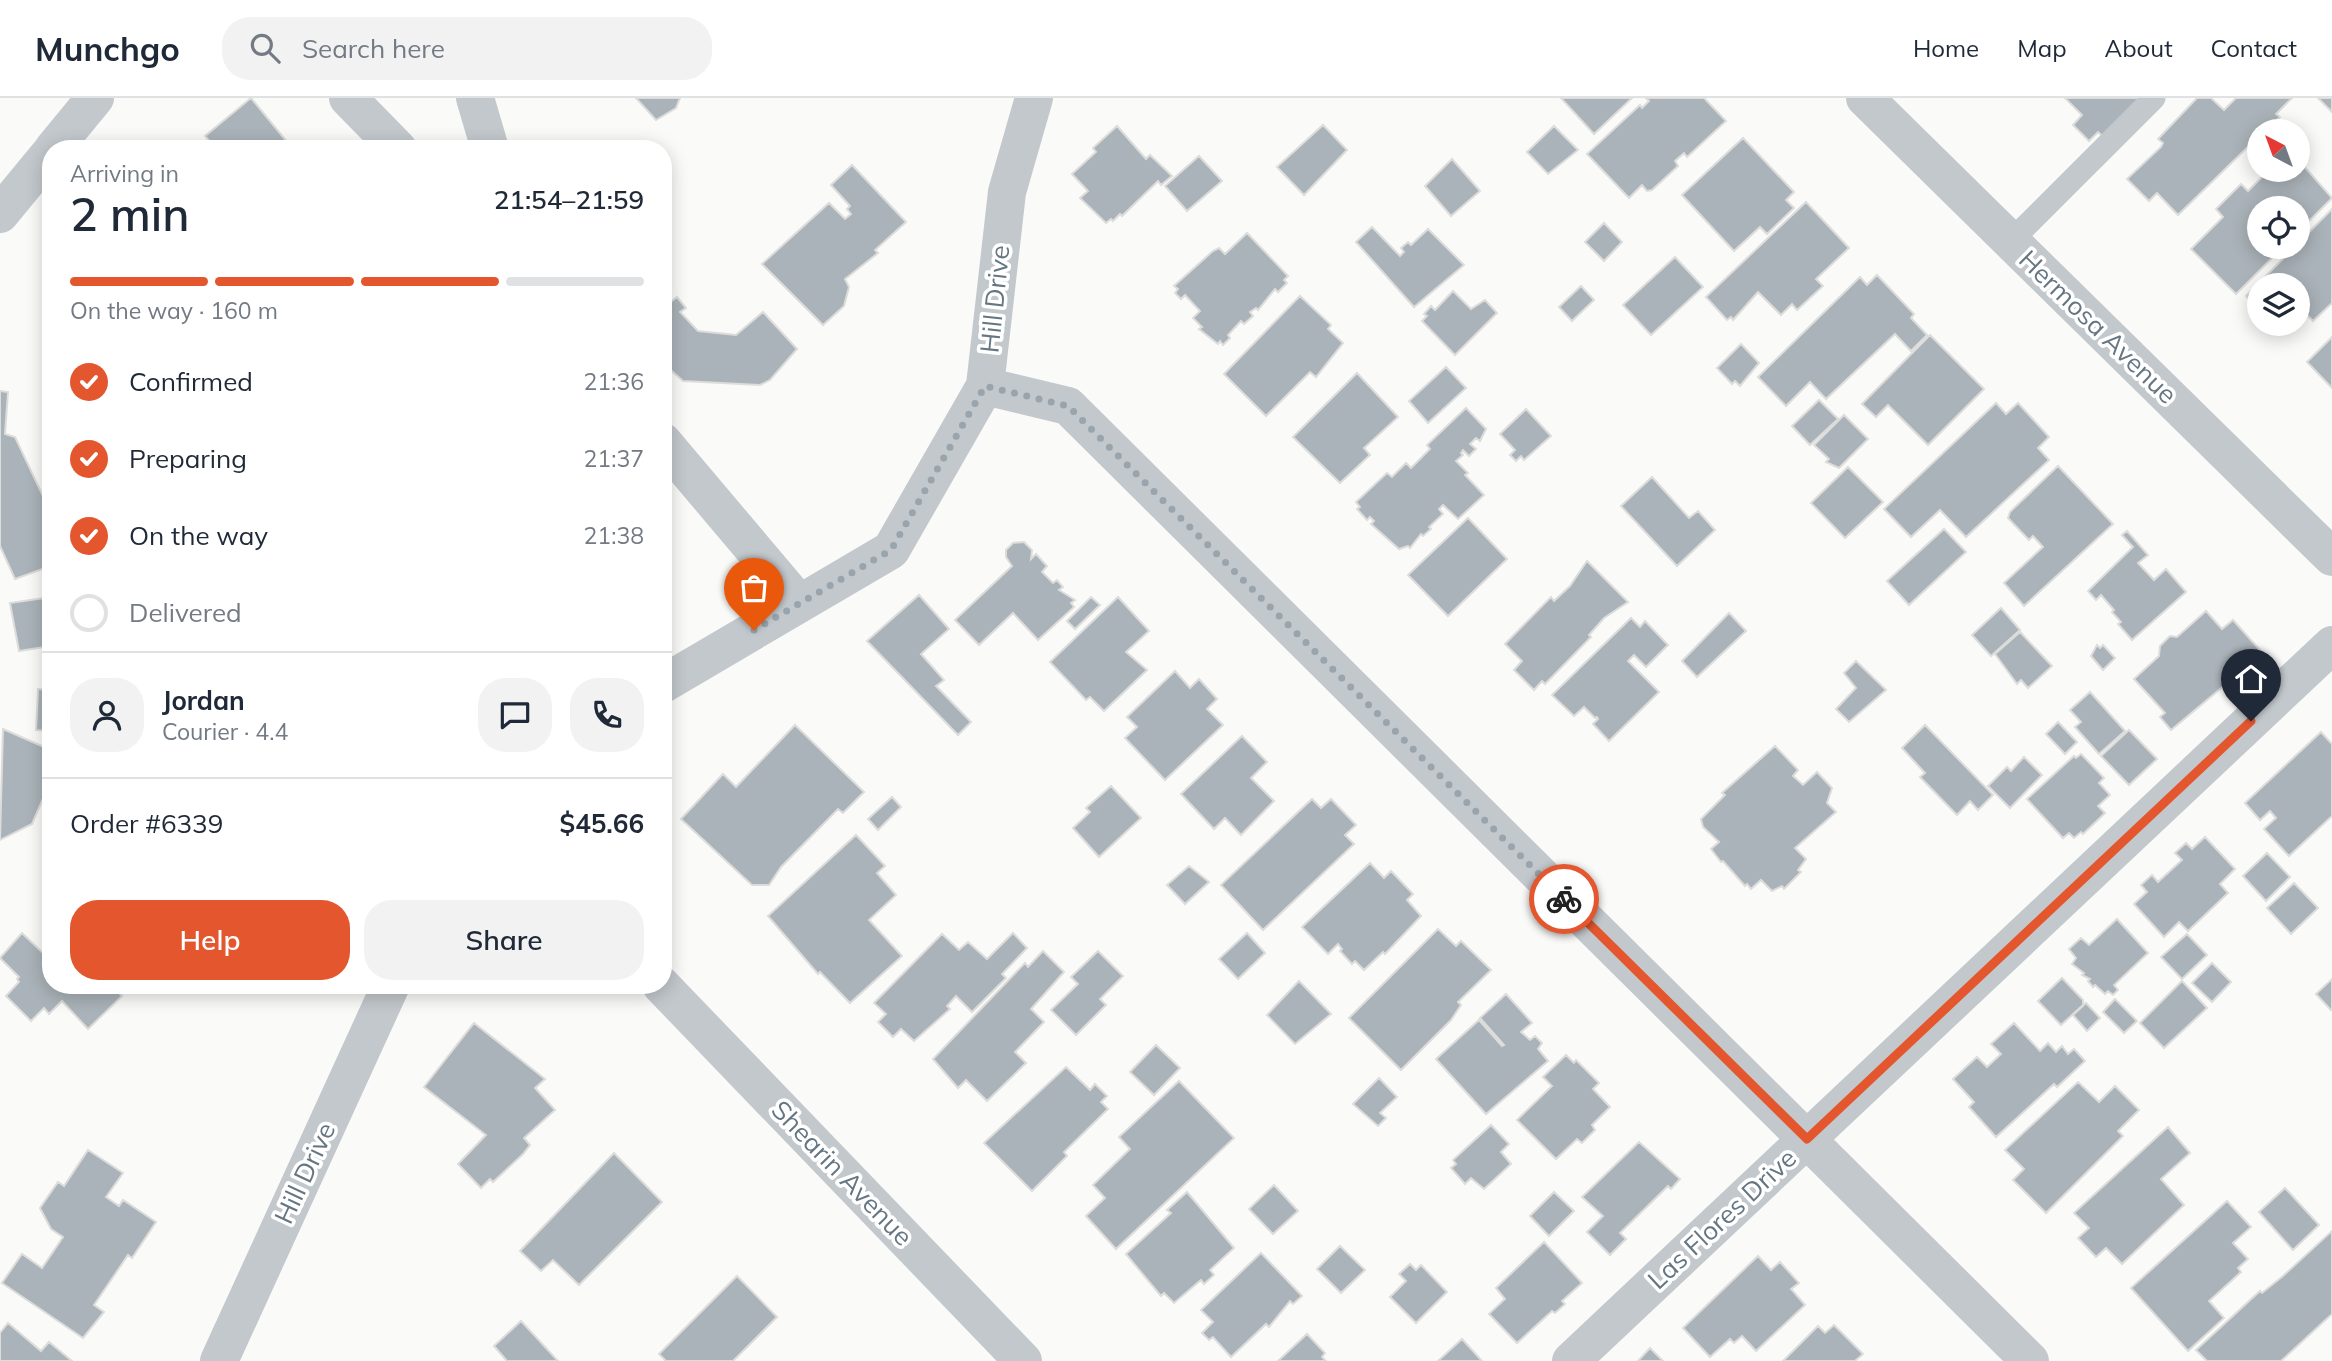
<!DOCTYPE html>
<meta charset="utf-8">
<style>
:root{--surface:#fff;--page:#f2f2f3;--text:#1f2937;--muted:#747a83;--line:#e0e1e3;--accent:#e4572e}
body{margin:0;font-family:Mulish,sans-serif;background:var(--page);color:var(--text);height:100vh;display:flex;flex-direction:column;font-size:26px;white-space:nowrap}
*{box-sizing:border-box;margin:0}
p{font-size:23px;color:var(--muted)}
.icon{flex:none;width:38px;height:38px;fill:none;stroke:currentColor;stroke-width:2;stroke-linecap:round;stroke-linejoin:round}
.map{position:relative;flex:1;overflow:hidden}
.side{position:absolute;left:42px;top:42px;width:630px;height:854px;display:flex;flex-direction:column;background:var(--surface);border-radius:28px;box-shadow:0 4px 18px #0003}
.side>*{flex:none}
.needle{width:46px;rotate:319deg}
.buttons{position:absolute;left:2247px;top:21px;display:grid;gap:14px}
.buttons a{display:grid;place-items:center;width:63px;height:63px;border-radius:50%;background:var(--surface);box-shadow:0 4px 18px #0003;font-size:35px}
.pin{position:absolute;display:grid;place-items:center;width:60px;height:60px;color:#fff;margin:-72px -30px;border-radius:50% 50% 50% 0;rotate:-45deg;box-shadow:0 0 7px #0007}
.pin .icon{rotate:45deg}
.courier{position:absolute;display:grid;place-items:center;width:70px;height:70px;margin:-35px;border:5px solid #e4572e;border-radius:50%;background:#fff;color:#222;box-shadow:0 2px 9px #0007}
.head em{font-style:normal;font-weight:600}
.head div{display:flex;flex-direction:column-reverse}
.head{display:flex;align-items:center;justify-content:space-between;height:119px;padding:0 28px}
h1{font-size:46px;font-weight:600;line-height:52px}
.bar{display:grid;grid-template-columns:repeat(4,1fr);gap:10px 7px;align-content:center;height:84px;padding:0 28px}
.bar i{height:9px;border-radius:5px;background:var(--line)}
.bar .on{background:var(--accent)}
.bar p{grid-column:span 4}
.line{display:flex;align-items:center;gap:18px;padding:0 28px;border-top:2px solid var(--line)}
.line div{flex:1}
.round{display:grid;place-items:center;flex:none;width:74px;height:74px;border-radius:28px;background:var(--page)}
ol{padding:0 28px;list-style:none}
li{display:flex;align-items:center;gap:21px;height:77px}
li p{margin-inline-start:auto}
li .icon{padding:7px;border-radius:50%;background:var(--accent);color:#fff;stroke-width:4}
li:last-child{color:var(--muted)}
li i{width:38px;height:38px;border:4px solid var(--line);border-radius:50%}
.primary-button{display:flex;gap:14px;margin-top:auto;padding:14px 28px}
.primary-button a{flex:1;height:80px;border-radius:28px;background:var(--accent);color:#fff;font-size:28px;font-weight:600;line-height:80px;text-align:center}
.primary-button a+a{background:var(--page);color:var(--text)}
header{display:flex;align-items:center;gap:42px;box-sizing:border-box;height:98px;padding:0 35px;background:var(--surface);border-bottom:2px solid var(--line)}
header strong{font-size:33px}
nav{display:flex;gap:38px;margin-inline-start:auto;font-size:24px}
.search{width:490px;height:63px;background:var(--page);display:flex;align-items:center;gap:18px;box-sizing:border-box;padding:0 24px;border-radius:28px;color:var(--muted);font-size:26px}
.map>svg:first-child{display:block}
</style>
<header>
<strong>Munchgo</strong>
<div class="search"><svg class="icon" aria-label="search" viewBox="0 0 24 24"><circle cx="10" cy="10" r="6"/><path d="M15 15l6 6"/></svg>Search here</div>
<nav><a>Home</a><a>Map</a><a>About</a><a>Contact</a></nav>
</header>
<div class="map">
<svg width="2332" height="1263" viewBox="0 0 2332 1263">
<rect width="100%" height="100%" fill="#fafaf8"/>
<path fill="#aab3b9" stroke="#dcdcda" stroke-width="2" d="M251,0l37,45 -3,3 3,3h-72l-11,-13z
M636,0h44l-4,10 -20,12z
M1561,0h71l-38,36z
M1646,0h58l22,23 -39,36 -3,-4 -9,8 3,5 -26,24 -5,1 -5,-6 -13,13 -42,-44 53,-49 2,3 7,-7z
M2065,0h82l-41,41 -8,-7 -9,9 -16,-16 9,-10z
M2197,0h14l13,12 12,-12h56l-16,16 4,3 -15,14h-6v5l-81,79 -21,-22 -8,8 -22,-22 34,-32 2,-4 -5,-4z
M2318,0h14v14z
M1323,27l24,25 -43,45 -27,-28z
M1117,28l29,33 4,-4 22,21 -11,9 -3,-4 -36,35 -2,-2 -7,7 -2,-2 -5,4 -26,-25 8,-7 -16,-17 24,-22 -3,-4z
M1554,28l24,24 -30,24 -21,-22z
M1743,40l51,54 -8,8 8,8 -27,26 -7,-7 -26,24 -52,-56z
M2298,55l8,8 -3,4 29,33 -34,34v-24h-39v39h24l-47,47 -45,-45 32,-32 -7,-8 25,-25 7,7 21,-21h29z
M1199,58l23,25 -35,30 -22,-25z
M1452,61l28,32 -29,25 -26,-30z
M852,67l54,57 -31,28 3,3 -33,26 4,8 -5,19 -21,19 -61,-61 67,-61 16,16 6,-5 -4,-5 3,-3 -19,-21z
M1806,104l43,46 -33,31 7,7 -26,24 -5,-6 -11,11 -23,-23 -25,28 -2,-3 -4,3 -21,-23z
M2332,111v94l-19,18 -15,-15v-21h-39v25l-13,-14z
M1604,125l18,19 -18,19 -19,-19z
M1372,129l28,29 4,-4 -3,-4 7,-6 3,3 17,-16 36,36 -50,42 -58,-65z
M1247,135l41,43 -4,4 3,3 -9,9 -3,-3 -17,21 -2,-2 -6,4 3,4 -9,8 -3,-3 -13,14 2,3 -7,7 -3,-4 -2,3 -19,-15 3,-2 -9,-9 7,-7 -15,-16 -4,4 -6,-6 3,-4 -4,-3 39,-35 6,-3 6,6z
M1675,159l28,30 -52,48 -28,-30z
M1877,177l37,39 -3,4 16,17 -16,16 -16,-17 -69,65 -16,-17 -24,24 -28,-29 102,-100 7,8z
M1581,188l13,14 -22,21 -13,-14z
M1453,193l18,18 14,-9 12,13 -42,42 -33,-34 5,-5 -3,-2 7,-8 4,4z
M1300,198l31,29 -3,4 15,14 -27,34 -6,-5 -44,44 -42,-42z
M677,199l9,11 -6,4 18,19 38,4 27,-23 34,37 -27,31 -10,5 -77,-4 -20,-18v-55z
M1930,237l54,54 -56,56 -40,-40 -12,12 -14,-13z
M2332,239v51l-25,-26z
M1741,246l18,19 -19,23 -5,-5 -3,3 -15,-16z
M1446,269l20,21 -38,35 -19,-22z
M1357,275l41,44 -34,31 6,7 -30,28 -47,-46z
M0,293l8,1 -3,42 10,3 36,76v53l-36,13 -15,-33z
M1819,302l19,19 -28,26 -18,-19z
M1996,305l10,11 12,-11 31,34 -11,11 11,12 -83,77 -26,-27 -29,27 -27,-28z
M1466,310l20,21 -6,12 -4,-3 -6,6 6,5 -7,7 -6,-6 -2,3 2,2 -7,6 12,12 -3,2 19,20 -26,24 -15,-14 -4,4 4,5 -14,13 2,2 -8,7 -2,-2 -11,14 -2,-2 -9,3 -28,-25 3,-3 -4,-4 -3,3 -10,-11 3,-2 -4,-5 31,-29 5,4 14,-14 5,5 19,-19 -3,-4z
M1526,311l25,27 -27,24 -3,-4 -5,5 -6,-6 5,-5 -15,-16z
M1844,317l24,24 -29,29 -13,-6 3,-3 -15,-14z
M2058,368l55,58 -89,82 -20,-23 39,-36 -10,-11 -4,4 -21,-22 2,-6z
M1848,369l35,35 -38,36 -34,-35z
M1652,379l37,41 9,-7 17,19 -38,36 -56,-60z
M1468,420l39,41 -59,57 -40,-41z
M1944,431l22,23 -57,53 -22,-24z
M2127,433l21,24 -10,8 16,17 12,-11 20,23 -54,48 -14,-16 3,-2 -9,-10 2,-2 -13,-15 -5,5 -8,-9 45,-44 -11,-12z
M1024,444l8,8 -1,9 5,-5 11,12 -5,6 11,11 4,-3 6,7 -4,3 16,10 -4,3 3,4 -36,33 -25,-27 -34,32 -24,-25 57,-54 -6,-9v-7l7,-7z
M1587,463l41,41 -24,16 -15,17 2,2 -46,47 -3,-3 -8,9 -20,-20 8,-9 -17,-17 46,-47 3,4 16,-15z
M919,497l30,34 -28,25 23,26 -8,6 35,36 -13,13 -91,-94z
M51,499v49l-32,5 -9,-48z
M1091,499l9,8 -25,24 -8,-8z
M1118,499l31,34 -23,21 21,18 -43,41 -14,-14 -4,3 -36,-38z
M2001,510l19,22 -29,26 -19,-21z
M2206,513l16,18 11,-9 34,38 -37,33 -5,-6 -54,45 -11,-13 5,-4 -31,-34 25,-23 1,-10 10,-10 7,1z
M1729,515l17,18 -49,46 -15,-16z
M1631,520l9,9 5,-6 23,24 -22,22 -12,-12 -6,6 31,31 -50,49 -16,-17 5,-5 -1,-2 -2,1 -11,-11 -10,9 -22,-21z
M2020,534l32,34 -24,22 -7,-8 -4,4 -22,-30z
M2097,547l3,3 3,-3 12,13 -12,12 -12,-14z
M1856,563l30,29 -37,32 -13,-13 20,-21 -12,-15z
M1175,573l15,17 9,-9 18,20 -10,10 16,16 -58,55 -40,-42 12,-11 -10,-10z
M38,591l13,1v41l-15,-1z
M2090,594l35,39 -26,23 -24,-27 6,-5 -11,-12z
M2058,624l19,20 -12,12 -19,-20z
M795,627l69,67 -21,21 -5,-4 -57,58 -12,18h-17l-71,-66 42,-45 13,13z
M1925,627l68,70 -15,15 -8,-9 -13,14 -37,-38 5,-4 -23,-25z
M3,631l48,21v30l-19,44 -32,16z
M2129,632l28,29 -28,26 -28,-29z
M2321,634l11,12v72l-43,40 -25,-27 12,-11 -6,-7 -10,9 -15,-17z
M1242,638l25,26 -16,16 23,23 -33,34 -16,-17 -11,11 -33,-35z
M1775,648l23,24 -5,6 10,9 14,-13 15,16 -5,15 9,9 -41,36 11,11 -8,11 3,2 -17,17 -2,-3 -10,5 -11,-11 -10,9 -4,-5 -2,2 -22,-25 -2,1 -10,-13 8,-7 -16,-15 -2,-8 24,-24 -3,-2z
M2081,656l23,24 -5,5 11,12 -12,11 7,7 -22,21 -2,-2 -7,6 -5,-5 -6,5 -36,-39 47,-43 2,2z
M2024,659l18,18 -32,33 -22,-22 19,-19 4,4z
M1111,688l30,32 -42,39 -26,-29 17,-16 -4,-4z
M892,699l9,10 -23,23 -10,-11z
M1312,701l9,9 10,-9 25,26 -11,10 9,9 -91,86 -42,-45z
M856,737l29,31 -8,7 19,22 -27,25 33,36 -52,47 -30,-31 -2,2 -50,-58z
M2205,739l30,32 -15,15 8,9 -40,38 -9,-9 -15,15 -30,-33 13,-12 -6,-7 11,-10 6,7 24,-22 -7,-7 11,-10 6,6z
M2267,755l23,24 -24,24 -23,-25z
M1370,765l14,15 7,-7 22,23 -6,6 14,16 -36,38 -2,-2 -19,18 -9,-9 -3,3 -12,-13 2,-2 -4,-5 -10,10 -26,-27z
M1189,768l20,16 -24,22 -18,-19z
M2294,785l24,25 -27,26 -24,-26z
M2117,821l31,34 -34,32 4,5 -5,5 -5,-4 -3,3 -10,-9 -2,2 -5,-6 2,-2 -8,-4 2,-2 -12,-9 4,-6 -7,-9 12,-11 8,7z
M1438,831l18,17 5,-5 30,29 -33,32 3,3 -10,15 -50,50 -52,-52z
M22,835l23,22 6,-4v34h60l11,11 -34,33 -26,-28 -13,13 -5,-6 -13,13 -25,-25 13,-14 -2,-3 2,-2 -19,-19z
M1013,835l14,15 -25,26 4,4 -34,34 -16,-16 -9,10 3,3 -36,32 -13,-12 -8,8 -15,-15 8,-8 -12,-11 68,-69 17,16 9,-8 19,17z
M1247,835l18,20 -27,26 -19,-20z
M2187,836l20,21 -25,24 -21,-22z
M1043,853l21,21 -33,37 13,13 -29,30 11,11 -39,38 -21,-21 -8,8 -25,-29 92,-96 3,4z
M1098,853l25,25 -23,23 6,6 -30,30 -25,-25 27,-26 -7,-7z
M2212,865l19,19 -19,20 -20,-19z
M2062,880l21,22v5l-22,20 -23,-24z
M2332,881v30l-1,1 -15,-16z
M1299,883l32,33 -36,30 -28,-29z
M2182,883l25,27 -43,40 -24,-25z
M1506,896l26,29 -11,9 9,8 5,-4 7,7 -4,6 10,12 -62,53 -50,-55 43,-39 23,26 2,-1 -24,-27z
M2115,901l22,22 -13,12 -21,-21z
M2086,905l14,15 -13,13 -14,-16z
M474,925l71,56 -10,9 20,22 -31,28 6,7 -7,9 -30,28 -3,-3 -9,9 -23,-24 28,-29 -62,-48z
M2014,925l26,28 8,-8 8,9 6,-6 6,8 6,-5 11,12 -28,26 -3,-3 -58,53 -27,-30 5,-5 -21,-23 24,-22 10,10 14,-13 -10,-10z
M1156,947l24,23 -26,27 -24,-23z
M1566,957l8,8 2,-3 23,23 -6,6 17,18 -18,18 3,5 -13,13 -5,-4 -21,20 -39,-39 35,-34 -9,-9z
M1066,969l24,23 5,-6 12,12 -6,6 7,7 -44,43 3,4 -35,35 -48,-48z
M1379,980l18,19 -17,16 6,5 -8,8 -25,-22z
M1179,983l55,57 -118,111 -30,-33 19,-18 -12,-13 37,-36 -11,-12z
M2078,984l21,20 16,-16 24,24 -21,21 5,5 -77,77 -33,-33 11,-11 -19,-19z
M1491,1027l18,19 -8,8 10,12 -27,25 -13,-11 -6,6 -14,-16 5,-4 -3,-4z
M2168,1029l22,26 -29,26 23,26 -62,59 -16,-16 -10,9 -18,-19 11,-10 -15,-15z
M1639,1044l41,37 -9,10 -3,-3 -48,47 6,6 -16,16 -23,-23 16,-16 -21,-19z
M88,1052l35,23 -17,24 13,9 4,-6 33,22 -24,36 -4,-3 -34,50 10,7 -21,26 -81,-55 20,-29 20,14 21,-31 -12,-8 -11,-21 18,-26 6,4z
M614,1055l48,49 -83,83 -26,-25 -12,11 -21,-20z
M1274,1087l24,26 -25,23 -24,-25z
M2285,1090l34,37 -26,25 -34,-38z
M1187,1094l47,56 -24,22 4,5 -10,9 -3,-4 -27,23 -10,-10 -3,3 -35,-42 45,-41 -4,-3z
M1554,1094l20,19 -25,25 -19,-20z
M2227,1103l24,26 -18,16 15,16 -10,9 3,4 -32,29 15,17 -36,33 -57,-63z
M2332,1133v83l-51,47h-74l-11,-11 64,-59 2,2 21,-17z
M1544,1144l38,41 -20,18 3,3 -10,9 -3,-2 -35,32 -28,-29 16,-15 -9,-11z
M1340,1148l25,24 -24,23 -24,-24z
M1261,1155l41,43 -9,8 -3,-3 -21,26 -3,-3 -35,33 -18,-20 -4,3 -7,-7 11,-11 -12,-12z
M1758,1158l13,14 9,-8 19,21 -8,6 14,16 -49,46 -14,-15 -8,7 -4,-4 -20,18 -27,-29z
M1410,1166l6,6 5,-5 26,27 -31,31 -26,-26 16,-16 -7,-7z
M737,1178l40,41 -44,44h-67l-7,-7z
M521,1223l37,40h-51l-13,-15z
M8,1225l33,28 8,-9 23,19h-72v-28z
M1834,1227l29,29 -8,7h-72l35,-35 7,7z
M1307,1236l18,19 -3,4 4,4h-48z
M1462,1241l20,22h-44z
M1650,1250l13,13h-25z"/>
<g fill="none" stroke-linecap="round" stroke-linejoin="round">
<path stroke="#c3c8cc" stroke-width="23" d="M2011,143l143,-143"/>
<path stroke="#c3c8cc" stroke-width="38" d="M348,0l50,51
M475,0l15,51
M1865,0l467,459
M53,51l42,-51
M0,116l51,-62
M985,288l83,20 962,955
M663,344l136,161
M663,586l228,-134 94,-164 22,-194 27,-94
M661,887l362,376
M219,1263l172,-376
M1571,1263l761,-716"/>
</g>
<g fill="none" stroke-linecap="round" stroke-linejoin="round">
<path stroke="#99a4ac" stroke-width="7" stroke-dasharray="0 12.6" d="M754,532l137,-80 94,-164 83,20 496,493"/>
<path stroke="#e4572e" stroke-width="9" d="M1564,801l243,240 444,-418"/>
</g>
<g text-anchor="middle" stroke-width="7" stroke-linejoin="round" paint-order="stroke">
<g font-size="26" fill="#657683" stroke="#fff">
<text transform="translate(995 201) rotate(-84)" y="9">Hill Drive</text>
<text transform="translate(2098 229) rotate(44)" y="9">Hermosa Avenue</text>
<text transform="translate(305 1075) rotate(-65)" y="9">Hill Drive</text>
<text transform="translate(842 1075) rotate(46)" y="9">Shearin Avenue</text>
<text transform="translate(1722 1121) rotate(-43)" y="9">Las Flores Drive</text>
</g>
</g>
</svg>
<div class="buttons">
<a><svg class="needle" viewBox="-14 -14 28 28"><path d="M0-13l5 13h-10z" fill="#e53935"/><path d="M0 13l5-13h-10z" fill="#747a83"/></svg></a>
<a><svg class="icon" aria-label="locate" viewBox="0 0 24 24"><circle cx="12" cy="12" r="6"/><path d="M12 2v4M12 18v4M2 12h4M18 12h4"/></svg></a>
<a><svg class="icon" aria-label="layers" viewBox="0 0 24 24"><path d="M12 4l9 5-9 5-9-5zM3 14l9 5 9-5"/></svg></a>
</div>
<div class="pin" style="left:754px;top:532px;background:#ea580c"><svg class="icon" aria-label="bag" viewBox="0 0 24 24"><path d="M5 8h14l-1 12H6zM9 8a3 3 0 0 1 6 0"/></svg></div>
<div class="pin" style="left:2251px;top:623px;background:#1f2937"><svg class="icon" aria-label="home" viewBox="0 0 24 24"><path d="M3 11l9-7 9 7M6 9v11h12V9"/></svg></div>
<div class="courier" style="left:1564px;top:801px"><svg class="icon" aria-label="bike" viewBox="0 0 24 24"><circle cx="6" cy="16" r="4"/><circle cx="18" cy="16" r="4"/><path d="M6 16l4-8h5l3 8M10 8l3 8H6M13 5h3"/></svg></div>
<section class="side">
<div class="head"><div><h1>2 min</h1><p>Arriving in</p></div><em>21:54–21:59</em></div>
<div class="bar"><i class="on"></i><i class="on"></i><i class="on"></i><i></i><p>On the way · 160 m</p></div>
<ol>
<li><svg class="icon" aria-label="check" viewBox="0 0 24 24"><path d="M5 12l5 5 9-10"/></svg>Confirmed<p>21:36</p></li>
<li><svg class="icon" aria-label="check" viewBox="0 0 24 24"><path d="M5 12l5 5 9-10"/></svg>Preparing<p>21:37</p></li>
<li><svg class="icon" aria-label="check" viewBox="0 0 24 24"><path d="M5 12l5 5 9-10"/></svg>On the way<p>21:38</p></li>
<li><i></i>Delivered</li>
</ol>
<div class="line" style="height:126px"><a class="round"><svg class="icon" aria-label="person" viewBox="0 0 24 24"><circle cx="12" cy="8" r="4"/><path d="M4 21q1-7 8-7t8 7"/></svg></a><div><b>Jordan</b><p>Courier · 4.4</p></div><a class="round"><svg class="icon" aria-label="chat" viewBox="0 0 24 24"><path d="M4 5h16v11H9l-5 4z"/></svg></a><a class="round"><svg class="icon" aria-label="phone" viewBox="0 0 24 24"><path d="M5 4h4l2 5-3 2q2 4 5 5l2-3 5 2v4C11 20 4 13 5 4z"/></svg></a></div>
<div class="line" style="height:91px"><div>Order #6339</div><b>$45.66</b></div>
<div class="primary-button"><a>Help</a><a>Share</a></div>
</section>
</div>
